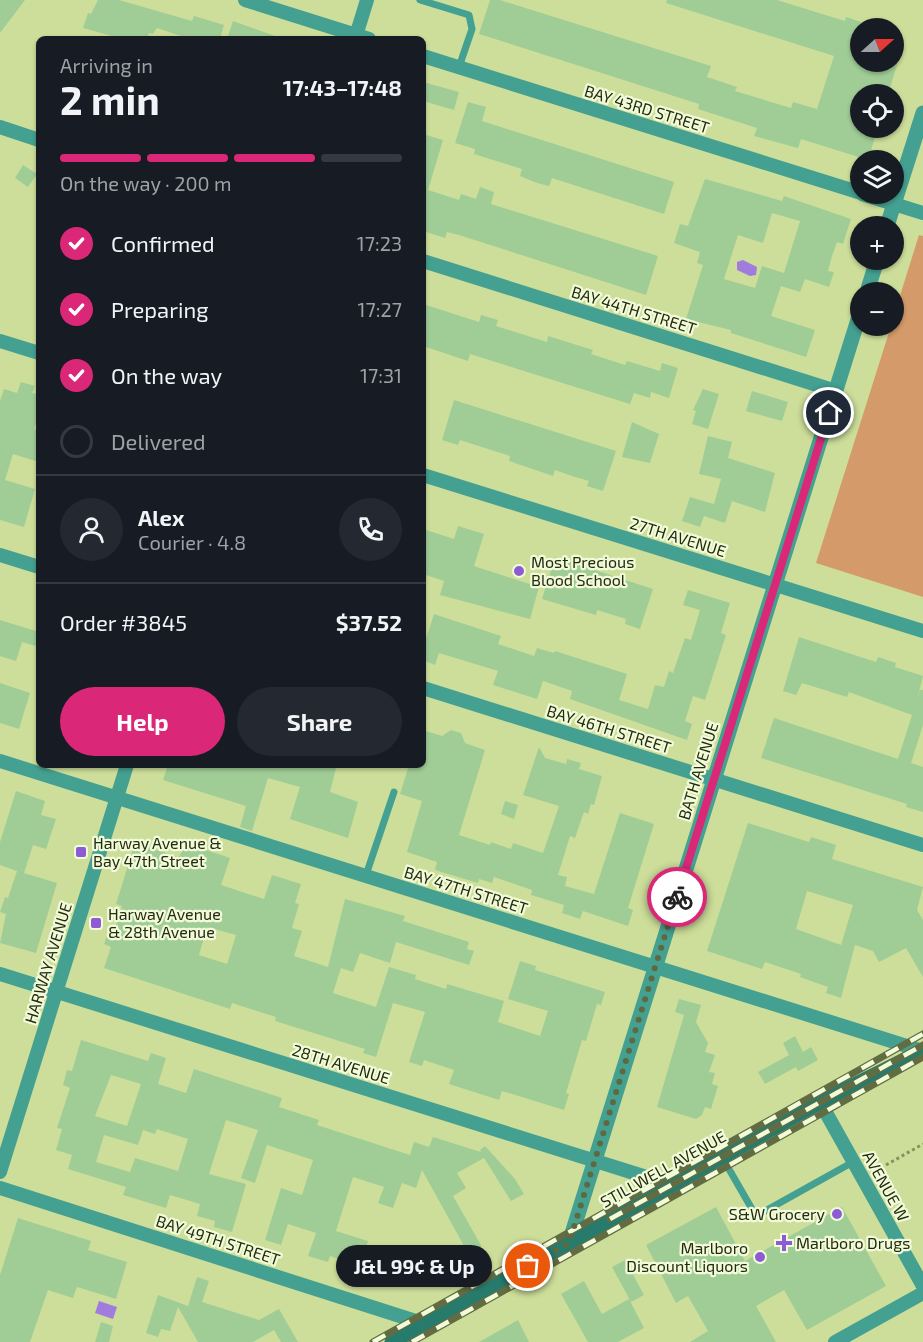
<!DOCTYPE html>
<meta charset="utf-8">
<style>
:root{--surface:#171b24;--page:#242831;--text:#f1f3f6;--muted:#9ea1a6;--line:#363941;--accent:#db2777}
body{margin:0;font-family:"Exo 2",sans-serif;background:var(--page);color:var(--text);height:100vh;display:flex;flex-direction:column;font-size:22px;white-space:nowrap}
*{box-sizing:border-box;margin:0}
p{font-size:20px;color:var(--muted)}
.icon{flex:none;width:33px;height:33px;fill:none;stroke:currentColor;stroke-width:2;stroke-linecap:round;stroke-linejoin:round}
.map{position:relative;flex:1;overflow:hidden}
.side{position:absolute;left:36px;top:36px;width:390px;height:732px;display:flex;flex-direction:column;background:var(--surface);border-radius:9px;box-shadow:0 2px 4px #0004}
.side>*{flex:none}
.needle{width:39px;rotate:69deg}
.fabs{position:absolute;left:850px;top:18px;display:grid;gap:12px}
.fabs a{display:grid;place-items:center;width:54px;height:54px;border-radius:50%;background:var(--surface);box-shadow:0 2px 4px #0004;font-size:30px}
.pin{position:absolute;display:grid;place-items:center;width:51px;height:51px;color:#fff;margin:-26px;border:3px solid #fff;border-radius:50%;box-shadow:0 2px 6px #0007}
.courier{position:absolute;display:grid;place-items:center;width:60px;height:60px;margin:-30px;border:4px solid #db2777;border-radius:50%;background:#fff;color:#222;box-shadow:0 2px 8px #0007}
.bubble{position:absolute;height:42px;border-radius:21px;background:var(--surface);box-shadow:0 2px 4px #0004;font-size:20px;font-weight:700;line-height:42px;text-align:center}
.overview em{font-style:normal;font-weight:700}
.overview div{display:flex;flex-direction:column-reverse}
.overview{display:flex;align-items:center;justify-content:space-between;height:102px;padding:0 24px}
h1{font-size:39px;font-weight:700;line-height:45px}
.bar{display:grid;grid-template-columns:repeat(4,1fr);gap:9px 6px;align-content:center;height:72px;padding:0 24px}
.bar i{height:8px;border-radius:4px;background:var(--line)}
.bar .selected{background:var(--accent)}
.bar p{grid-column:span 4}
.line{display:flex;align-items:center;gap:15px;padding:0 24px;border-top:2px solid var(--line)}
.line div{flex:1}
.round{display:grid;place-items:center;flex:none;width:63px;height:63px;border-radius:32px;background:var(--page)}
ol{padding:0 24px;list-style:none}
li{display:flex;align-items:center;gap:18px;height:66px}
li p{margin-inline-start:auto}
li .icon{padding:6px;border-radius:50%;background:var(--accent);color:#fff;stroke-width:4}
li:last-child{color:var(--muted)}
li i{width:33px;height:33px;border:3px solid var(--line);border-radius:50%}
.action{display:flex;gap:12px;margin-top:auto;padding:12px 24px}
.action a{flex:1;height:69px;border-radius:36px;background:var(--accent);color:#fff;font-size:24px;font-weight:700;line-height:69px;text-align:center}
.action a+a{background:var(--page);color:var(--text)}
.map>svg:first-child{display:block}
</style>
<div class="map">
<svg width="923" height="1342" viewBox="0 0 923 1342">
<rect width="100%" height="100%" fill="#cdde9a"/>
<path fill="#d59a69" d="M919,235l4,1v361l-107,-34 75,-237h3v-11z"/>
<path fill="#a07cdc" d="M743,260l14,7 -1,8 -6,1 -13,-6v-8z
M99,1301l18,6 -4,12 -18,-6z"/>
<path fill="#a0cd96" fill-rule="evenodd" d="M0,0h25l-25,33z
M98,0h21l73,21 2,-5 30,9 -4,14h-30l-33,-11 -4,6 -4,-1 -2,6h-24l-40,-11 5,-15 3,1z
M490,0h10l211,66 -4,11 30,10 -2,4 56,17 2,-6 24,7 17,-53 -168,-53 1,-3h110l68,21 1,-4 15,5v40h37l-10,32h-27v34h17l-10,32 -67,-21 -3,9 -44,-12 3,-8 -59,-19 1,-5 -220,-70z
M233,21l45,16v2h-51z
M423,82l36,10 -5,18 -31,-9z
M468,102l18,5 -4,14 192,61 -10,32 -112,-36 -3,8 -12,-3 -17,-7 2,-7 -48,-15 1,-5 -20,-6z
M423,134l20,6 -15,50 31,10 2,-6 15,5 4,-12 14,5 -3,12 167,52 -12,39 -187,-60 -12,-3 -2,6 -22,-7z
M23,165l14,9 -9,13 -13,-9z
M705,179l77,22 2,-5 67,23 -8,25 -6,-2 -5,14 -4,15 6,1 -5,15 -24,-8 -5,13 -19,-6 -10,30 44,14 -9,27 -75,-24v-3l-45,-11 17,-54 -6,-2 3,-11 -26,-9 6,-19 8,2zM772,213l28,8 -16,52 -22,-7 -7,22 -31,-9 14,-44 25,8z
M423,304l56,18 2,-7 17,5 -2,6 51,16 1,-6 45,14 -2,4 34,11 2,-4 33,10 2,-8 16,5 -9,30 -18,-6 -1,6 -16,-5 -4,11 -160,-50 -2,7 -45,-15z
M21,382l14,4 -3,7 7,2v19l-5,15 5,2v31l-26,-8 -8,26 30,9 -11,38 -24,-7v-119l4,-12 13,4z
M703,389l16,5 -11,35 -16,-5 4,-13 -3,-1z
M752,391l36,11 -6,19 -36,-10z
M454,400l162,51 -13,40 -16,-5 2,-5 -17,-5 -17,-6 -2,6 -44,-15 1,-5 -50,-16 -2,5 -16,-5z
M632,422l27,12 -9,29 -28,-6z
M708,436l24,6 -4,16 47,15 -10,39 -33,-11 -7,22 -21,-7 -4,11 -18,-6 8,-24 24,7 7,-25 -22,-5z
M458,526l26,8 -10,32 65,21 -9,32 -90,-24 4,-14 -21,-7v-45l31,10z
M555,557l98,32 -13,40 -15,-5 1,-5 -29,-9 -1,5 -54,-16z
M688,590l42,13 -9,30 5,2 -21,65 -12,-4 -8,25 7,3 -5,16 -117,-41 2,-8 -29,-10 -6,18 -44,-14 5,-14 -59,-18 -4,12 -12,-5v-12l11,-34 67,22 -3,8 36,12 3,-8 17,5 1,-2 72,23 -8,26 29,9 7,-24 9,2 5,-16 4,2 12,-35 6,2 9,-30 -17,-5z
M0,620l39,12v15l-17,-5 -6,19 -16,-5z
M799,637l77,25 2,-5 18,6 -1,4 28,9 -6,24 3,-10h3v35l-12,38 12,4v45l-17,-5 1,-3 -146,-46 13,-40 124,41 14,-44 -63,-23 -2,5 -45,-14 -6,12 -13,-4z
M0,683l30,10 -11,36 -19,-6z
M423,730l19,6 9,-6 10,3 4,10 20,7 -26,85 31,10 1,-3 20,7 2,-6 30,10 16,-47 -36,-11 16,-48 6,11 21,6 1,-5 14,4 -2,6 23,7 -8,29 -3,-1 -3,10 -4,-2 -9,26 -5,-2 -12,39 9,2 -2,9 29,8 26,-81 34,11 -26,84 5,2 -5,16 -45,-15 -3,8 -18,-6 2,-8 -33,-10 1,-5 -38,-13 -2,6 -13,-4 -1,4 -43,-13 2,-8 -30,-10 15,-51 -22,-7 9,-29h14z
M168,765h159l9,3 -6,24 28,10 -10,36 -58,-19 10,-32 -32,-9 -16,53 -12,-4 6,-21 -83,-26z
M16,791l29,10 -4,14 15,4 -10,30 -13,-4 -9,28 33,10 -21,70 -36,-10 6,-29 -6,-2 5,-15 3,1 9,-27 -17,-6v-23z
M505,801l13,4 -4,14 -13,-5z
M748,823l61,19 2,-5 25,8 -4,14 91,28 -6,23 6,10v57l-17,-29 -27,14 -6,-11 -18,-6 -14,53 -15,-5 2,-6 -28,-10 1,-3 -36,-12 -3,7 -55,-18zM807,891l46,14 -12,40 -45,-16z
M135,843l44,14 7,-14 44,15 -9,27 43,14 8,-24 29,9 -6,19 4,1 -7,24 10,3 -8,25 34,11 17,-68 60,17 -2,5 66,21 -2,7 7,2 -5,14 -73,-23 -6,21 -30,-10 -7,19 -12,-4 -8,25 43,14 13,-40 27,8 -1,4 31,10 1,-5 57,17 -6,21 42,14 8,-25 -40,-12 12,-38 16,5 -1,4 70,22 -4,13 -4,-1 -11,37 -4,-1 -16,53 3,1 -5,16 -62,-19 -3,9 -50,-16 5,-14 -30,-10 -2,6 -13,-4 16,-50 -32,-9 -17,54 -13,-4 2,-4 -90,-28 1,-4 -44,-14 -2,6 -126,-41 7,-21 -7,-3 5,-14 5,2 8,-26 -6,-2zM207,927l29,8 -9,29 -28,-9z
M679,999l22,6 -5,17 12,21 -3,9 10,3 -6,17 6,1 -3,11 6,2 -7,23 -6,-2 -3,8 -6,4 -39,-12 27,-92 -9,-3z
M795,1036l8,16 8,-5 7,13 -20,11 -2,-4 -31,17 -7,-12 31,-17 -6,-12z
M81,1040l67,21 3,-8 15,5 -8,26 28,9 8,-24 88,29 -3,9 40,13 -2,5 93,30 4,-13 15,5 4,-10 48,15 -1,-2 5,-4 30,33 9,15 -13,7 -27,-43 -27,15 9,15 -13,8 29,51 -13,8 -47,-85 -6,18 -14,-5 -9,25 -15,-5 6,-16 -31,-10 -17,54 32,10 -8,25 -30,-10 -2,6 -20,-6 8,-23 -28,-9 -7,21 -16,-5 16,-52 21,7 11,-35 -46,-15 -12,38 -14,-5 17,-48 -32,-10 -17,54 37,10 -14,48 -18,-5 1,-6 -18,-5 3,-12 -30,-9 -4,13 -43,-13 3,-8 -58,-18 4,-14 -16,-5 6,-21 -5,-1 13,-40 -7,-3 4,-15 5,1zM111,1075l30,9 -14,42 -32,-10zM157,1129l31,10 -10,32 -43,-13 -5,14 -34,-10 8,-27 34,10 5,-15 12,4z
M716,1207l29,54 97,-54 44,79 -79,44 -23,-40 -28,16 20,36h-86l18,-11 -20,-35 -12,7 -30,-58z
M18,1218l73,23 -3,9 39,12 -11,37 -39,-12 -4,11 -25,-8 -18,52h-30v-67z
M625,1260l19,35 -13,7 -19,-35z
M197,1277l12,4 -7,21 57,18 20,-11 19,33h-17l-7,-12 -21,12h-55l-20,-35 -8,24 -9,-2 -3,8 -12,-4 12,-38 30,11z
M584,1281l18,33 27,-15 15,29 -26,14h-30l-27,-48z
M518,1320l11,22h-50z
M101,1322l12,4 -4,16h-14z"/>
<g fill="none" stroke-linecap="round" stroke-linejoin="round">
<path stroke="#85915e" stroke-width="3" stroke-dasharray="3 3" stroke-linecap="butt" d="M886,1165l37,-21"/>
<path stroke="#44a090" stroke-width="7" d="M420,0l49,15 3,14 -13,38
M366,875l28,-83
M722,1157l34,59 97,-54"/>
<path stroke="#44a090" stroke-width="14" d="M245,0l124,39
M355,39l12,-39
M423,56l438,137
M0,127l39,13
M862,194l61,19
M423,261l413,130
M0,341l39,12
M423,475l500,156
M0,555l39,12
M423,688l500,157
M0,761l923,290
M0,974l672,211
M820,1102l103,184
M0,1172l127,-407
M0,1188l425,136
M835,1342l88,-49"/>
<path stroke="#44a090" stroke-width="15" d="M887,226l36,-113
M867,292l10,-32
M569,1243l292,-933"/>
<path stroke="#277b6d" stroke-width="15" d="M392,1342l428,-240 103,-51"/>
<g stroke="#626c42" stroke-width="7">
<path id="rail" d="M610,1219l313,-174
M373,1342l550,-308
M412,1342l511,-285"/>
</g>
<use href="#rail" stroke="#f1fbd9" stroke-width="4.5" stroke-dasharray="14" stroke-linecap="butt"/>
</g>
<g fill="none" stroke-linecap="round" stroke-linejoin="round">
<path stroke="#5f6940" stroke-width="6" stroke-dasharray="0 10.8" d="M528,1266l41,-23 108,-346"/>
<path stroke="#db2777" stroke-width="8" d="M677,897l152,-484"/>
</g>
<g fill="#8d5bd4" stroke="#f1fbd9" stroke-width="2">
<circle cx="519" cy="571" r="6"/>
<rect x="75" y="846" width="12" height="12" rx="3"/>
<rect x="90" y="917" width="12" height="12" rx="3"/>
<circle cx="837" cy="1214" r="6"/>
<path d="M781 1234h6v6h6v6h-6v6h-6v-6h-6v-6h6z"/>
<circle cx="760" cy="1257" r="6"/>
</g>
<g text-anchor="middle" stroke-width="4.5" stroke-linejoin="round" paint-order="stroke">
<g font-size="16" fill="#242a0f" stroke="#f1fbd9">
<text transform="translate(647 109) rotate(17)" y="6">BAY 43RD STREET</text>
<text transform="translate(634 310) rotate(17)" y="6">BAY 44TH STREET</text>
<text transform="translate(678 537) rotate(17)" y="6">27TH AVENUE</text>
<text transform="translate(609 729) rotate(17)" y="6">BAY 46TH STREET</text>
<text transform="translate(698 771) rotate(-73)" y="6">BATH AVENUE</text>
<text transform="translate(466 890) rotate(17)" y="6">BAY 47TH STREET</text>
<text transform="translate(48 963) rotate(-73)" y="6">HARWAY AVENUE</text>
<text transform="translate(341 1064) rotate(17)" y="6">28TH AVENUE</text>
<text transform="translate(663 1169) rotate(-29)" y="6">STILLWELL AVENUE</text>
<text transform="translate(886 1186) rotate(61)" y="6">AVENUE W</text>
<text transform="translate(218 1240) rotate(18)" y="6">BAY 49TH STREET</text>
</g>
<g font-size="16" fill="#242a0f" stroke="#f1fbd9" text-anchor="start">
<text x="531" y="568">Most Precious<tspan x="531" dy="18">Blood School</tspan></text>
<text x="93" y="849">Harway Avenue &amp;<tspan x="93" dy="18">Bay 47th Street</tspan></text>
<text x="108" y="920">Harway Avenue<tspan x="108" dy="18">&amp; 28th Avenue</tspan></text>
<text x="825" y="1220" text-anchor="end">S&amp;W Grocery</text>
<text x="796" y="1249">Marlboro Drugs</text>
<text x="748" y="1254" text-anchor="end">Marlboro<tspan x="748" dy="18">Discount Liquors</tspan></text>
</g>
</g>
</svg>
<div class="fabs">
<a><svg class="needle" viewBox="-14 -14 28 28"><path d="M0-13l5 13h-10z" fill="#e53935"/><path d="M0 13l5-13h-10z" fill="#9ea1a6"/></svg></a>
<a><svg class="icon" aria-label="locate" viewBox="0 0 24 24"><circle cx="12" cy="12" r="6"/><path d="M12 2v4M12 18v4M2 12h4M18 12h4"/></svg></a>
<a><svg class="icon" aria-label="layers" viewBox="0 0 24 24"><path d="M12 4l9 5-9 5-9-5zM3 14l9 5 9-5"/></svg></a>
<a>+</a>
<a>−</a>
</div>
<div class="pin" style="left:528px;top:1266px;background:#ea580c"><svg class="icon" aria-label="bag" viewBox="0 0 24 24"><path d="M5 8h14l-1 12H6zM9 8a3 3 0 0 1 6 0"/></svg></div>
<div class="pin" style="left:829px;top:413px;background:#1f2937"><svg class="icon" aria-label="home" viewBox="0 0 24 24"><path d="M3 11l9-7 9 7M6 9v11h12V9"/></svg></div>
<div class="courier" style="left:677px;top:897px"><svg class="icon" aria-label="bike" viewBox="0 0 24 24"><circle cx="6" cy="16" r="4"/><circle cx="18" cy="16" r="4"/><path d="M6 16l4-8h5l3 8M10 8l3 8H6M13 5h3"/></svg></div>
<div class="bubble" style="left:336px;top:1245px;width:156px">J&amp;L 99¢ &amp; Up</div>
<section class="side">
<div class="overview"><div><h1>2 min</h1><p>Arriving in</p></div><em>17:43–17:48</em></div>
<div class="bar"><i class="selected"></i><i class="selected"></i><i class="selected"></i><i></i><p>On the way · 200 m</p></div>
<ol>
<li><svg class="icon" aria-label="check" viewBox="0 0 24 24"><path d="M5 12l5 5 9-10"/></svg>Confirmed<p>17:23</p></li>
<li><svg class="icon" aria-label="check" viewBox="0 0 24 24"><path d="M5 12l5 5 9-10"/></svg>Preparing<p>17:27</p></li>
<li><svg class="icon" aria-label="check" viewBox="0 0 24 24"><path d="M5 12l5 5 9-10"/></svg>On the way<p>17:31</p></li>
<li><i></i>Delivered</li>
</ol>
<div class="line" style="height:108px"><a class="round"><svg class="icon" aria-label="person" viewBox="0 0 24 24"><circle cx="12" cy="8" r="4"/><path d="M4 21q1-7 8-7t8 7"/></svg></a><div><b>Alex</b><p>Courier · 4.8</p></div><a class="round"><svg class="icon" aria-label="phone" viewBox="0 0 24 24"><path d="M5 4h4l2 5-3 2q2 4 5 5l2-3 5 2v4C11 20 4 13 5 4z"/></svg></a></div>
<div class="line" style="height:78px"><div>Order #3845</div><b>$37.52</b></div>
<div class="action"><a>Help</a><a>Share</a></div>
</section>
</div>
